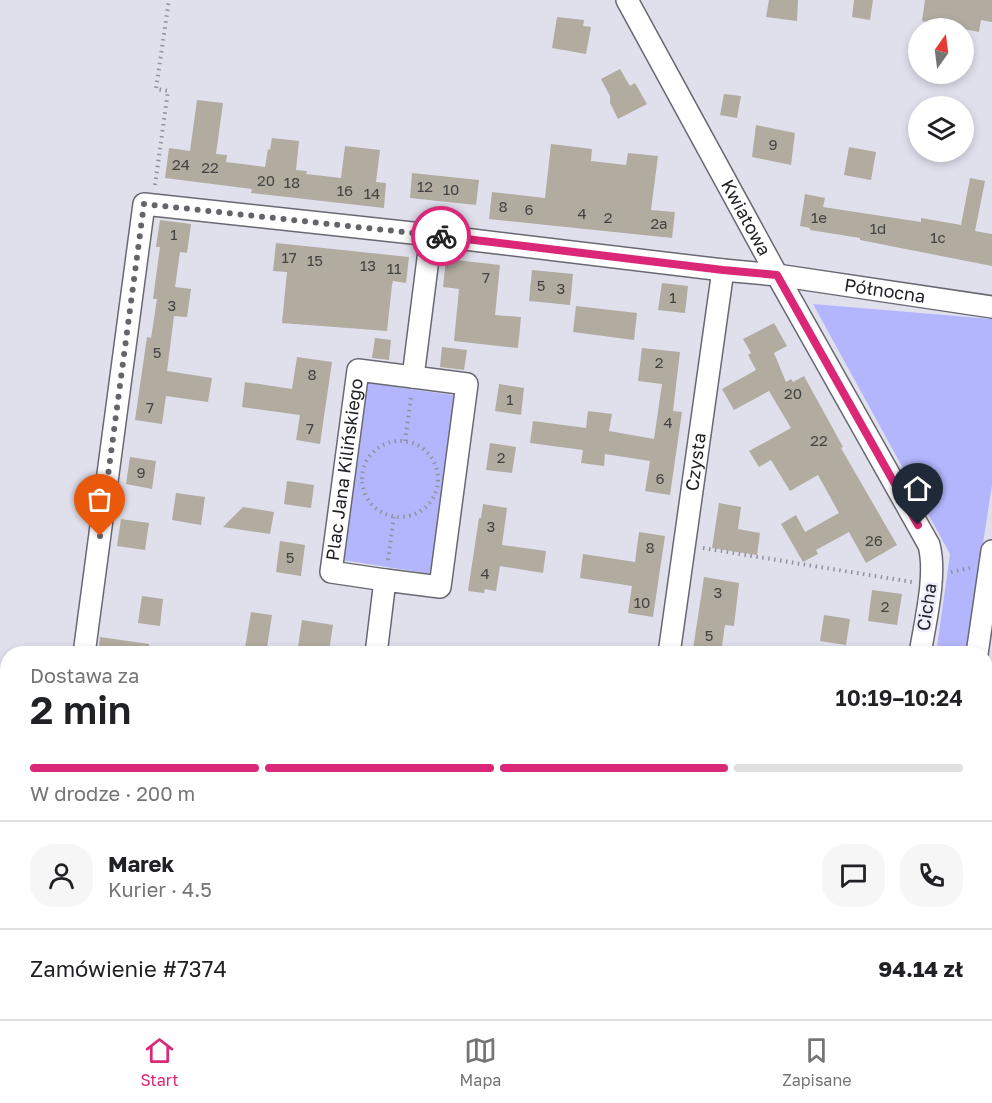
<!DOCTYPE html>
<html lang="pl">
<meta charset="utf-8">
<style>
:root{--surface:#fff;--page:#f6f6f6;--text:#202124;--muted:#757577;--line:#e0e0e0;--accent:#db2777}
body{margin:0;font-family:"Golos Text",sans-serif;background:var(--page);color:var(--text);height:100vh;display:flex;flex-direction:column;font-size:22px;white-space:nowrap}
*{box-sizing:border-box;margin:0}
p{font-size:20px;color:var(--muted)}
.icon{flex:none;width:33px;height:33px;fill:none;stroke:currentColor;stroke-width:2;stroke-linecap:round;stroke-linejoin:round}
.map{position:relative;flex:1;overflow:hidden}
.drawer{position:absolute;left:0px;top:646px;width:993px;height:374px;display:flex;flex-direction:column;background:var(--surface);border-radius:24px 24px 0 0;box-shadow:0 3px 9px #0003}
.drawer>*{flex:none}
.needle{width:39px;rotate:14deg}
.controls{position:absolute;left:908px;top:18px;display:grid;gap:12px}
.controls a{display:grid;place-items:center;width:66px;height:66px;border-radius:50%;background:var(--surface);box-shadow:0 3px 9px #0003;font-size:30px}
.pin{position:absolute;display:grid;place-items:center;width:51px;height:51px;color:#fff;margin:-62px -26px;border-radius:50% 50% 50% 0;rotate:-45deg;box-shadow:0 0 6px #0007}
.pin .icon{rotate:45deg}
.courier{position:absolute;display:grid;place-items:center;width:60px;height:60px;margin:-30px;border:4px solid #db2777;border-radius:50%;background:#fff;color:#222;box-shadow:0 2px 8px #0007}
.head em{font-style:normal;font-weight:600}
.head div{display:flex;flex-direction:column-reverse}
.head{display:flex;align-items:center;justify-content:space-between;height:102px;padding:0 30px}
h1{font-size:39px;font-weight:600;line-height:45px}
.bar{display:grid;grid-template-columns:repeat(4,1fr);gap:9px 6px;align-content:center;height:72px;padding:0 30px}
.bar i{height:8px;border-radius:4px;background:var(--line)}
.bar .on{background:var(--accent)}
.bar p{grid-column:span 4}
.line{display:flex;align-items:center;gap:15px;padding:0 30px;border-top:2px solid var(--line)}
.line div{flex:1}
.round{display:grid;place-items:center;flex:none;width:63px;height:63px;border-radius:24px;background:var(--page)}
.menu{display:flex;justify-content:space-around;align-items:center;height:84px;border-top:2px solid var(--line);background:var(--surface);font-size:16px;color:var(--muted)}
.menu a{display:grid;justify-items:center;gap:3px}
.menu .on{color:var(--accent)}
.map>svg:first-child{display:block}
</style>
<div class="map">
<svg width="992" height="1019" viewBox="0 0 992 1019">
<rect width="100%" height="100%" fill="#dfe0ec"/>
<path fill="#b3b6fd" d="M813,304l179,15v166l-26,169h-30l14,-100z
M368,383l91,13 -27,178 -90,-14z"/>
<path fill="#b1aba0" d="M769,0h29l-1,21 -31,-4z
M854,0h19l-3,20 -18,-3z
M925,0h67v22l-11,-2 -2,12 -57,-11z
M557,17l27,3 -1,6 8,1 -5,27 -34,-6z
M620,69l10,17 5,-3 12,21 -29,15 -8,-16v-7l-9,-17z
M724,94l17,2 -4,22 -17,-3z
M197,100l26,3 -7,51 11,1 -1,7 39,5 3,-18 2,1 2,-12 27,3 -3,29 11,1 -1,3 35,4 4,-32 35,4 -4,32 10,1 -2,25 -133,-15 1,-4 -87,-11 4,-30 21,3z
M756,125l39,8 -4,32 -39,-8z
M551,144l41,5 -1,12 35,4 2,-12 30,3 -7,54 24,2 -3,26 -183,-19 3,-27 53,6z
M849,147l27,5 -5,28 -27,-5z
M412,173l67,7 -3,25 -66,-7z
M970,178l15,3 -10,50 17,3v32l-132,-26v-2l-50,-8v-2l-10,-2 5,-32 20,4 -2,9 98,15v-4l40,7z
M160,220l31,4 -4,29 -7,-1 -5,35 16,2 -4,28 -13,-1 -7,55 45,7 -4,24 -42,-6 -4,28 -27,-4 12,-83 4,1 6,-39h-4l7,-52h-4z
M276,243l133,14 -3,26 -13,-2 -1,4 -5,46 -105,-8 5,-51 -14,-1z
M446,259l54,6 -5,50 26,2 -3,31 -64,-7 5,-52 -16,-2z
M532,270l41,4 -3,31 -41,-4z
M662,283l26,3 -3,27 -27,-3z
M576,306l61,7 -3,27 -61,-8z
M774,323l13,23 -13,7 12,29 5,-3 2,3 11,-6 39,71 -2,1 56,97 -31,18 -17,-31 -33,18 2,4 -15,8 -22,-38 15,-9 9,17 34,-19 -21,-38 -28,16 -19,-31 -12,7 -10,-16 42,-23 -22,-37 -35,19 -12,-21 34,-19 -8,-15 3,-2 -8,-14z
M375,338l16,2 -2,20 -17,-2z
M442,347l25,3 -3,20 -24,-3z
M642,348l38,4 -7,59 9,1 -12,83 -25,-4 5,-30 -45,-7 -1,12 -23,-3 2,-13 -53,-7 3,-22 53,7 2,-17 24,3 -3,17 45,8 8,-55 -24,-3z
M297,357l35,5 -12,82 -24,-4 4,-25 -58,-8 3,-25 47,7z
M499,384l25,4 -3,27 -26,-4z
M490,443l26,4 -4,26 -26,-3z
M130,457l26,4 -4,28 -26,-5z
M287,481l27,4 -3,23 -27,-4z
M176,493l29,4 -4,28 -29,-5z
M719,503l22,4 -3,22 22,4 -3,22 -45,-7z
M483,504l24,4 -5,37 44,6 -3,22 -43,-7 -4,25 -11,-2 -1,4 -16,-2 11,-73h2z
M243,507l31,5 -4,22 -47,-7z
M121,519l28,4 -4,27 -28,-4z
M639,532l26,4 -12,81 -25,-4 4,-27 -52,-8 3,-24 52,8z
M280,541l25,4 -4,31 -25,-4z
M704,577l35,6 -5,43 -9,-1 -4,28 -28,-4z
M872,590l30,4 -5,31 -29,-4z
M142,596l21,3 -3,27 -22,-3z
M251,612l21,3 -6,39h-22z
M824,615l26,4 -4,26 -26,-4z
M302,620l31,5 -4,26 -31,-4z
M100,637l49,7 -1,10h-50z"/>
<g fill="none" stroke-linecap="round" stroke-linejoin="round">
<g stroke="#686873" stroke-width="24">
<g id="minor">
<path id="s1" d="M627,0l150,275 152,270c8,30 -4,77 -9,109"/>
<path id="s2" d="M385,580l-54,-8 27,-202 55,7"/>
<path id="s3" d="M84,654l60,-450 287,31 292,35 54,5 215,32"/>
<path d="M376,654l9,-74 55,7 27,-203 -54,-7 18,-142"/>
<path id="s4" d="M669,654l54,-384"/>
<path d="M977,654l15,-103"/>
<path d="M869,1019v-7"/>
<path d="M926,1019v-7"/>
</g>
</g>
<g stroke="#686873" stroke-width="30">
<path id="tertiary" d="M0,926l8,1
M678,1012l49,7"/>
</g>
<path stroke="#91929a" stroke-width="4" stroke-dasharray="1.5 4.5" stroke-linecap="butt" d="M155,185l13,-94 -12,-2 13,-89
M405,441l6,-44
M362 479a38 38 0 1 1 76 0a38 38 0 1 1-76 0Z
M703,548l209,34
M388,560l6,-44
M951,572l19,-4"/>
<use href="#minor" stroke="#fff" stroke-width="21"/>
<use href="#tertiary" stroke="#fff" stroke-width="27"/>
</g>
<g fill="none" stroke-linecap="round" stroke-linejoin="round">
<path stroke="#64646b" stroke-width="6" stroke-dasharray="0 10.8" d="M100,536l44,-332 297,32"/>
<path stroke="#db2777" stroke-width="8" d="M441,236l282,34 54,5 141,250"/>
</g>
<g text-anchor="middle" stroke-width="5" stroke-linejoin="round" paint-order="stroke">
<g font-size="15" fill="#454444">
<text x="773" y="150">9</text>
<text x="181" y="170">24</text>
<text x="210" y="173">22</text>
<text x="266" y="186">20</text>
<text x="292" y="188">18</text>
<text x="425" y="192">12</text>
<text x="451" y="195">10</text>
<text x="345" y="196">16</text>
<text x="372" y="199">14</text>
<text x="503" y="212">8</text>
<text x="529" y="215">6</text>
<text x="582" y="219">4</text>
<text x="608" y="223">2</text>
<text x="819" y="223">1e</text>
<text x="659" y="229">2a</text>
<text x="878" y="234">1d</text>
<text x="174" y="240">1</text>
<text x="938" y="243">1c</text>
<text x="289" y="263">17</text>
<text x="315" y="266">15</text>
<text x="368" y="271">13</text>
<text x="394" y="274">11</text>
<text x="486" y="283">7</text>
<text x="541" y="291">5</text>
<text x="561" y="294">3</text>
<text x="673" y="303">1</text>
<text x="172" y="311">3</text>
<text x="157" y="358">5</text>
<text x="659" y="368">2</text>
<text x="312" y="380">8</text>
<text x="793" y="399">20</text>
<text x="510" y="405">1</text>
<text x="150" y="413">7</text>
<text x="668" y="428">4</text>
<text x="310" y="434">7</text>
<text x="819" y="446">22</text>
<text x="501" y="463">2</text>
<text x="141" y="478">9</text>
<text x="660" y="484">6</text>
<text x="491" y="532">3</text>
<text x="874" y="546">26</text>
<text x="650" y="553">8</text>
<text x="290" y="563">5</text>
<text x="485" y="579">4</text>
<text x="718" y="598">3</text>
<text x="642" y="608">10</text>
<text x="885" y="612">2</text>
<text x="709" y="641">5</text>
</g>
<g font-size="18" fill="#212226" stroke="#ecedfa">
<text dy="6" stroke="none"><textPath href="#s1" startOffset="248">Kwiatowa</textPath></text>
<text dy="6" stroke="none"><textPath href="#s3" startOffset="1200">Północna</textPath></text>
<text dy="6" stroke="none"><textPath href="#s4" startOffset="194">Czysta</textPath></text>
<text dy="6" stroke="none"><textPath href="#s2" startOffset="158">Plac Jana Kilińskiego</textPath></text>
<text transform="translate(927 607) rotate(-81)" y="6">Cicha</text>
</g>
</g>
</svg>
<div class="controls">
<a><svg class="needle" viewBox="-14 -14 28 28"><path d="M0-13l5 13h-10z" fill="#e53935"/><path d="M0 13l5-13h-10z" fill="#757577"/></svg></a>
<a><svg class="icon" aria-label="layers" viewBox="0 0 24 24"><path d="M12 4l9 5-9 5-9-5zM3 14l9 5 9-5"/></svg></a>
</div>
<div class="pin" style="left:100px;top:536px;background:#ea580c"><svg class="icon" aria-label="bag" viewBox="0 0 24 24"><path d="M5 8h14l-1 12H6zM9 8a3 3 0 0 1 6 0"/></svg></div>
<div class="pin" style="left:918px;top:525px;background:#1f2937"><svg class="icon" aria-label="home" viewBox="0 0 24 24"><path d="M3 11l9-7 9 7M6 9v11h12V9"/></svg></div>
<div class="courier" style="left:441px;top:236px"><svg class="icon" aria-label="bike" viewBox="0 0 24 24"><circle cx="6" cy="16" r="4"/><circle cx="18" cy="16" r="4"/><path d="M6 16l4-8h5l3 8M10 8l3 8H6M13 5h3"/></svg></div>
<section class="drawer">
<div class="head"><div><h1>2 min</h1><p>Dostawa za</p></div><em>10:19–10:24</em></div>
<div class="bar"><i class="on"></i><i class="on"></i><i class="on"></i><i></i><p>W drodze · 200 m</p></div>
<div class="line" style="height:108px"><a class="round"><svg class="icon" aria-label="person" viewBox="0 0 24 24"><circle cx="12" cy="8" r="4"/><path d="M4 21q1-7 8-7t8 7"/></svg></a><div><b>Marek</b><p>Kurier · 4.5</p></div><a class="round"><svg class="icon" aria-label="chat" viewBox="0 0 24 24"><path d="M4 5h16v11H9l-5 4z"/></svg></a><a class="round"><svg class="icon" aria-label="phone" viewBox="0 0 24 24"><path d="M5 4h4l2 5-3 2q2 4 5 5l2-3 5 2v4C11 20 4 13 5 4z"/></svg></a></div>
<div class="line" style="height:78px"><div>Zamówienie #7374</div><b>94.14 zł</b></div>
</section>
</div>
<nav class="menu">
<a class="on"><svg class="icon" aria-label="home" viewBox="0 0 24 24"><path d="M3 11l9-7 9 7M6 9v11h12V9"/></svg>Start</a>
<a><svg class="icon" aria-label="map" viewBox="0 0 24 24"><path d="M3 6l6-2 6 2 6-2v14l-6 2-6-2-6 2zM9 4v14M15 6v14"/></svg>Mapa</a>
<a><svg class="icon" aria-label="saved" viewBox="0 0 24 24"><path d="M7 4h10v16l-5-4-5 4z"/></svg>Zapisane</a>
</nav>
